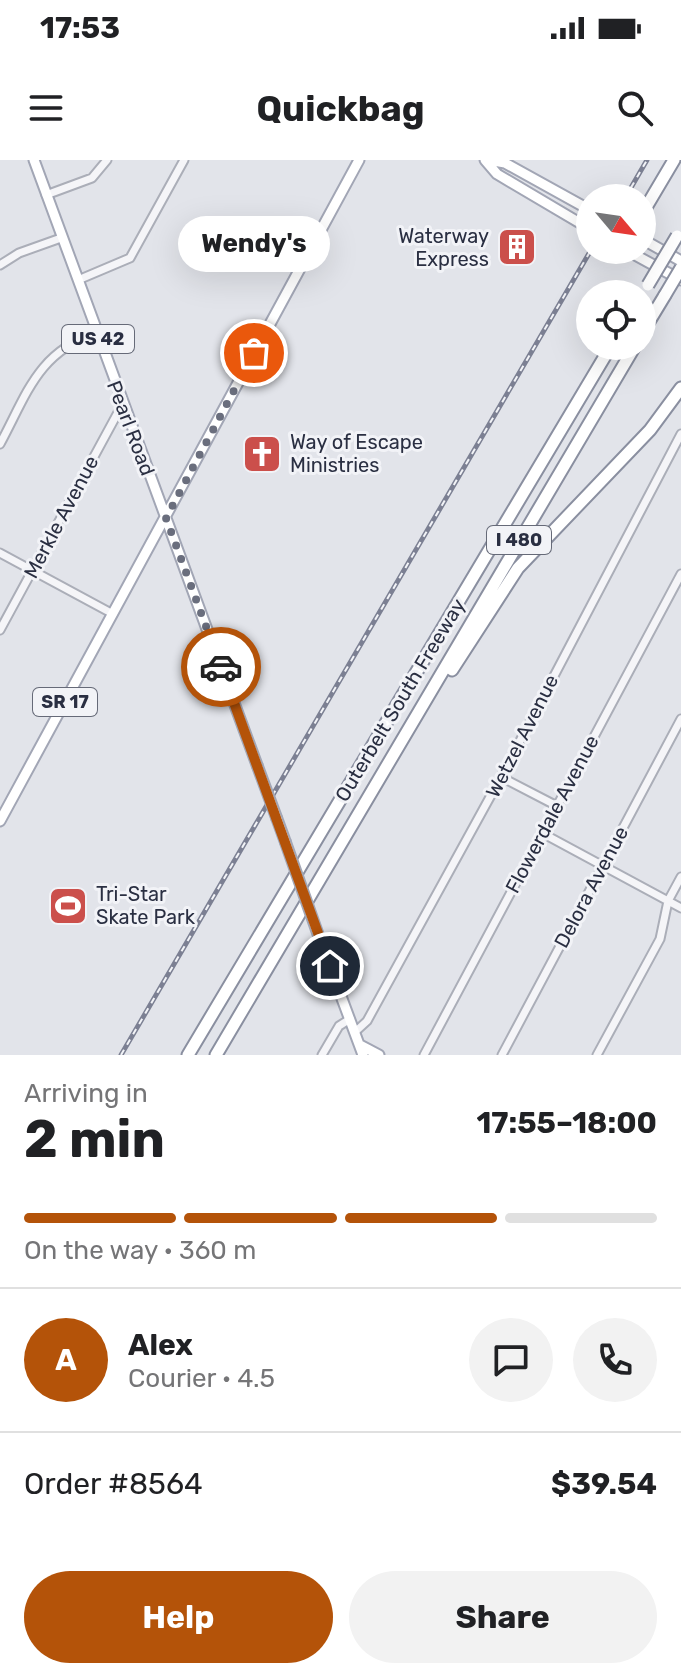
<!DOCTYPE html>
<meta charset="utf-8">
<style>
:root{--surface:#fff;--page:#f2f2f2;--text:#202124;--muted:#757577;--line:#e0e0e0;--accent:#b45309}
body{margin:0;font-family:Rubik,sans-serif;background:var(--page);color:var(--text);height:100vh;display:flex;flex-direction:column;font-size:30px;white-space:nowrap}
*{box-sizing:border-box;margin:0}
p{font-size:26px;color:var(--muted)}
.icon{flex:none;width:44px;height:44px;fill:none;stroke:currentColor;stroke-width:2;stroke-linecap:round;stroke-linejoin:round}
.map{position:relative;height:895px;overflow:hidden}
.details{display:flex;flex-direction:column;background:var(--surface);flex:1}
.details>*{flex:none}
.needle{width:52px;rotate:119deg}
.fabs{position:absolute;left:576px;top:24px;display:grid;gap:16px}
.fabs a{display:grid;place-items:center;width:80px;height:80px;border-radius:50%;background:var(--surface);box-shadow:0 8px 32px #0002;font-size:40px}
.pin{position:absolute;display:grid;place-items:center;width:68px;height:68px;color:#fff;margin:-34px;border:4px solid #fff;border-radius:50%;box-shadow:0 2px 8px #0007}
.courier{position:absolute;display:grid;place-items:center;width:80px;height:80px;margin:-40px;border:6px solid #b45309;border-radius:50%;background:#fff;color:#222;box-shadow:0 2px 10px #0007}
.bubble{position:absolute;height:56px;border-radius:28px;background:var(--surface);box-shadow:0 8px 32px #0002;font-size:26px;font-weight:700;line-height:56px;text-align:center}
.summary em{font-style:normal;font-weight:700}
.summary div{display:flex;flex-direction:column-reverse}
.summary{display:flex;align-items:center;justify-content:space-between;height:136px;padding:0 24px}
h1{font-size:52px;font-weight:700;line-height:60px}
.bar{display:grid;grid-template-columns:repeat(4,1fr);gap:12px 8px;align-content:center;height:96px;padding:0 24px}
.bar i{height:10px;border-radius:6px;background:var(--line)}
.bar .on{background:var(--accent)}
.bar p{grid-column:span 4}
.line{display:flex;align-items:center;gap:20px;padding:0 24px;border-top:2px solid var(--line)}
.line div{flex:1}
.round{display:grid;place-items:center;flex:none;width:84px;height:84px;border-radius:42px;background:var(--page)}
.button{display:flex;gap:16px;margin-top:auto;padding:16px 24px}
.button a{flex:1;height:92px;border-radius:48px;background:var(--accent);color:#fff;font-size:32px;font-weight:700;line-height:92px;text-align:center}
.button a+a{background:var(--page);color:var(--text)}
.status{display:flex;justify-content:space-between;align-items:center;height:56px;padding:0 40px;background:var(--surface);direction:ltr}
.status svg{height:22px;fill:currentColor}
header{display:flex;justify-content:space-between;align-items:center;height:104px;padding:0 24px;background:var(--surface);font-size:36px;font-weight:700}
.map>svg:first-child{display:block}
</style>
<div class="status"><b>17:53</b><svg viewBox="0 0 49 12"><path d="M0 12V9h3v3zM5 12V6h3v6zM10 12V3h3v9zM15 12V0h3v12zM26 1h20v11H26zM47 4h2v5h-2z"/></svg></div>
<header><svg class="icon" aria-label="menu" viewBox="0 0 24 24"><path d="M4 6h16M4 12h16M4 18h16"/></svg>Quickbag<svg class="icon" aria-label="search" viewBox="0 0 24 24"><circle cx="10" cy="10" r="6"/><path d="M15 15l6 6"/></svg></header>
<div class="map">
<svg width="681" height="895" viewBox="0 0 681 895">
<rect width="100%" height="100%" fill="#e2e4ea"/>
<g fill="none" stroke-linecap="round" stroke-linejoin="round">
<g stroke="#abaeb8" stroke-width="11">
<path id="minor" d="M46,35l46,-17 15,-18
M0,105l19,-12 42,-15
M78,120l52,-22 54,-98
M0,284c28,-52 37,-90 96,-112
M0,393l113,61
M0,470l122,-225
M501,617l56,29
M542,673l139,75
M355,872l12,-11 134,-244 180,-343
M322,895l17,-29 11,-7
M424,895l257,-481
M502,895l179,-336
M597,895l63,-116 8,-38 13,-24"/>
</g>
<g stroke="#a2a6b5" stroke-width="13">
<path id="major" d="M34,0l223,605
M485,0l12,14 93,55
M488,0l17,3 85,47
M642,79l39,22
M626,90l55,30
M277,659l8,22
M0,661l359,-661
M319,777l44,118
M360,885l19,10"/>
</g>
<g stroke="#8a8fa0" stroke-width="15">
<path id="highway" d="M642,54l32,-54
M642,173l23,-38
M452,510l66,-102 132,-138 31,-42
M188,895l423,-709
M216,895l419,-709"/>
</g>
<use href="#minor" stroke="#f5f5f8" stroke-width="7"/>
<use href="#major" stroke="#fff" stroke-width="9"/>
<use href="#highway" stroke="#fff" stroke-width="11"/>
<g stroke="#7c8093" stroke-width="5">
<path id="rail" d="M625,38l22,-38
M121,895l470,-805"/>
</g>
<use href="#rail" stroke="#f2f3f7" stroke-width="2" stroke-dasharray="6" stroke-linecap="butt"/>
<g stroke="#a2a6b5" stroke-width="13" stroke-linecap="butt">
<path id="major-bridge" d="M257,605l20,54
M285,681l34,96"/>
</g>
<g stroke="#8a8fa0" stroke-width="15" stroke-linecap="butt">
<path id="highway-bridge" d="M648,125l29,-49
M665,135l16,-27"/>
</g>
<use href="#major-bridge" stroke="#fff" stroke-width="9"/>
<use href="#highway-bridge" stroke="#fff" stroke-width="11"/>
</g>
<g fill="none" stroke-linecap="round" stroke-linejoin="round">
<path stroke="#6a6e7d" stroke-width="8" stroke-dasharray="0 14.4" d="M221,507l-55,-149 88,-165"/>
<path stroke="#b45309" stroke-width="10" d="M221,507l109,299"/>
</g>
<defs>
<g id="building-square" transform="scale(2)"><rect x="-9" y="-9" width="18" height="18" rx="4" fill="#cb4f4b" stroke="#f2f3f7"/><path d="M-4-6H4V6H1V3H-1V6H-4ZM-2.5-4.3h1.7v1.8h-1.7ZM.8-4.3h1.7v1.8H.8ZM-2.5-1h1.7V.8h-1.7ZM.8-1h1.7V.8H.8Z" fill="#fff"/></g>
<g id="church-square" transform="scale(2)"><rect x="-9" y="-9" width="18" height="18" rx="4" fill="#cb4f4b" stroke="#f2f3f7"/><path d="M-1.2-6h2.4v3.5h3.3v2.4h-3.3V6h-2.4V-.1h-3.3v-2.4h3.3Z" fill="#fff"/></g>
<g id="stadium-square" transform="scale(2)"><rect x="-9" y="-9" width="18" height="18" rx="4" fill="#cb4f4b" stroke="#f2f3f7"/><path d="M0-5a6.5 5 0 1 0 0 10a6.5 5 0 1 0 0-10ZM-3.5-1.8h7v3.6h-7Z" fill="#fff"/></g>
</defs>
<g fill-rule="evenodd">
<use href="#building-square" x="517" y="87"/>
<use href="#church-square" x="262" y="294"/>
<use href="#stadium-square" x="68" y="746"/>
</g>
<g text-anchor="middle" stroke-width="6" stroke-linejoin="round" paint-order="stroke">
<g fill="#f2f3f7" stroke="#666a78" stroke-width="2">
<rect x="62" y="165" width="72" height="28" rx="6"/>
<rect x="487" y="366" width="64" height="28" rx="6"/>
<rect x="33" y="528" width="64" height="28" rx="6"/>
</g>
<g font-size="18" font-weight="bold" fill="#2a2f42">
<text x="98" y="185">US 42</text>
<text x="519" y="386">I 480</text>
<text x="65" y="548">SR 17</text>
</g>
<g font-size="20" fill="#2a2f42" stroke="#f2f3f7" text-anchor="start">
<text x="489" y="83" text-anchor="end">Waterway<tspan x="489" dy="23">Express</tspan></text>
<text x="290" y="289">Way of Escape<tspan x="290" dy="23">Ministries</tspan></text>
<text x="96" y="741">Tri-Star<tspan x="96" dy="23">Skate Park</tspan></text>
</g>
<g font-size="20" fill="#2a2f42" stroke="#f2f3f7">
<text transform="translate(131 268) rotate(69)" y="7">Pearl Road</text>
<text transform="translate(61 357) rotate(-62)" y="7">Merkle Avenue</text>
<text transform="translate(400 540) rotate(-59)" y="7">Outerbelt South Freeway</text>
<text transform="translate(522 576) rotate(-63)" y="7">Wetzel Avenue</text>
<text transform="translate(552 654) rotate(-62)" y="7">Flowerdale Avenue</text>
<text transform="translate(591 727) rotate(-62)" y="7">Delora Avenue</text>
</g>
</g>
</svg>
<div class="fabs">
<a><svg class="needle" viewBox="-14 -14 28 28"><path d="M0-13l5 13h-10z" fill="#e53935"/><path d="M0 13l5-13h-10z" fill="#757577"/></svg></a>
<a><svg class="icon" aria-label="locate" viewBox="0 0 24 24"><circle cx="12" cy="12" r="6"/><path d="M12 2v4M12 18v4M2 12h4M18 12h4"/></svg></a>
</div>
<div class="pin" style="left:254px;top:193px;background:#ea580c"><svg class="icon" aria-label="bag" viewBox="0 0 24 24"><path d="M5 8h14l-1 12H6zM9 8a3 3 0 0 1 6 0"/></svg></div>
<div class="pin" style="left:330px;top:806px;background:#1f2937"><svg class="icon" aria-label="home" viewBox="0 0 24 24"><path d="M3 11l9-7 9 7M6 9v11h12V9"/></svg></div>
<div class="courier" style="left:221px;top:507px"><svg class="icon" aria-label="car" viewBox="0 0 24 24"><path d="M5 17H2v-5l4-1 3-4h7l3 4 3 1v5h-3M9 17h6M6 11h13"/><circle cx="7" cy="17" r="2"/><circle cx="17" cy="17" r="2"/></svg></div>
<div class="bubble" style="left:178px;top:56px;width:152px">Wendy's</div>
</div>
<section class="details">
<div class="summary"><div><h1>2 min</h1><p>Arriving in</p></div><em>17:55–18:00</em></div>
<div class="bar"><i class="on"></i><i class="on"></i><i class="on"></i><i></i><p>On the way · 360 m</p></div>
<div class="line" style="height:144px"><b class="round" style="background:var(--accent);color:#fff">A</b><div><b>Alex</b><p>Courier · 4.5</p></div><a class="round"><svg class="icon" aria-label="chat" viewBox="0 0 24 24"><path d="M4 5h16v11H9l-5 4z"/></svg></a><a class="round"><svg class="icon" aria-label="phone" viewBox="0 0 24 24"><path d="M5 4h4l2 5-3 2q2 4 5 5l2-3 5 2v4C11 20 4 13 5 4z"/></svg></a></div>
<div class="line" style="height:104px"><div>Order #8564</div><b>$39.54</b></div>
<div class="button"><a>Help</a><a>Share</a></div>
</section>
